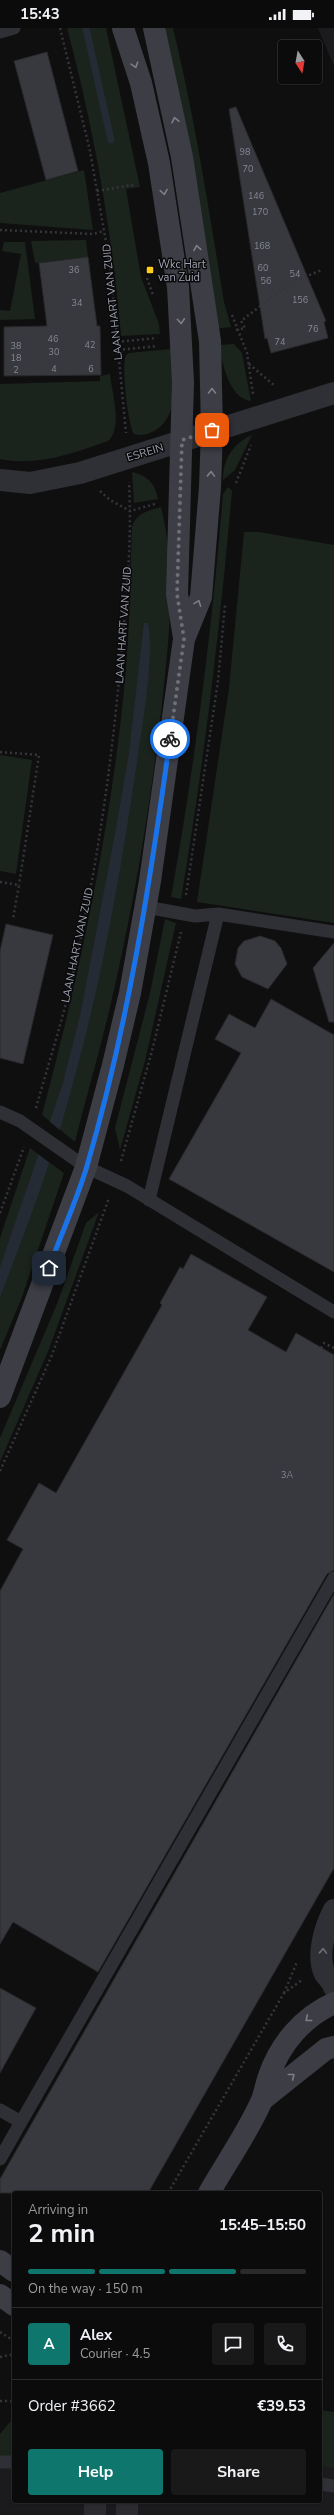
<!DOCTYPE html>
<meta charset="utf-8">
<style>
:root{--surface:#0b0b0c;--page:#19191a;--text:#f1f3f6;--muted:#9a9b9d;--line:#2b2b2d;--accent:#0f766e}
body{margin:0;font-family:"Nunito Sans",sans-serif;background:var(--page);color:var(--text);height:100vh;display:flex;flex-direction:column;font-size:15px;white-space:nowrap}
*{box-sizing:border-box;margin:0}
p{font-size:13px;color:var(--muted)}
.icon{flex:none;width:22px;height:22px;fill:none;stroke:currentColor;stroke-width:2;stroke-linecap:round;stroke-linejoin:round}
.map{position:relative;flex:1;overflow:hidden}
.sheet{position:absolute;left:12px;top:2163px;width:310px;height:312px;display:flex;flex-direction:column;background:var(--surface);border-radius:4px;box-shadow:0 1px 3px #0004,0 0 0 1px var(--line)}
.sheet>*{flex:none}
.needle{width:26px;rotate:169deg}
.fabs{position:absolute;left:278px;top:12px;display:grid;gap:8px}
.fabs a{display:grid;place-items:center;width:44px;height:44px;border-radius:4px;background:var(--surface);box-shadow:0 1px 3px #0004,0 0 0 1px var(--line);font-size:20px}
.pin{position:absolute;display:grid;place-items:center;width:34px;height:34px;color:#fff;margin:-17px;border-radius:8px;box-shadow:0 2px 6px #0006}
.courier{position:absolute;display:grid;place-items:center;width:40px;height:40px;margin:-20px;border:3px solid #1a73e8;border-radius:50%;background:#fff;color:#222;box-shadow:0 1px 5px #0007}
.overview em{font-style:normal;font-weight:700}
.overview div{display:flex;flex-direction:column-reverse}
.overview{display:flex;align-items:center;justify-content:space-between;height:68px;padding:0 16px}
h1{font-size:26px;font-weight:700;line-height:30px}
.bar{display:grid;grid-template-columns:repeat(4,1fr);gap:6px 4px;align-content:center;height:48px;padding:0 16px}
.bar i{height:5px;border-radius:3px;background:var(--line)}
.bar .active{background:var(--accent)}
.bar p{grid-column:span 4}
.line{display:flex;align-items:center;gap:10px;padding:0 16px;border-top:1px solid var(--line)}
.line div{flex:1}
.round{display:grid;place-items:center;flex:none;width:42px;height:42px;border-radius:4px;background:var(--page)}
.button{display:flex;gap:8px;margin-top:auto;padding:8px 16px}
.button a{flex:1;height:46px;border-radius:4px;background:var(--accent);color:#fff;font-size:16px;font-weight:700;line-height:46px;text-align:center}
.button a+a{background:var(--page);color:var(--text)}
.status{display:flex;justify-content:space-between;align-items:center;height:28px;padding:0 20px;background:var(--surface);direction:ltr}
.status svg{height:11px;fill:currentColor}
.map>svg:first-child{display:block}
</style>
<div class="status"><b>15:43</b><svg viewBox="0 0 49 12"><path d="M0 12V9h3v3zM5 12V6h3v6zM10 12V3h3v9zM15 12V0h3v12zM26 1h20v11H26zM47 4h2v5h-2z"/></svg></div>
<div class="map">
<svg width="334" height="2487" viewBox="0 0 334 2487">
<rect width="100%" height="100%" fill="#0f0f10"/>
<path fill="#1b1b1d" d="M318,0h16v38z
M0,2423l14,1v49h306v-38l14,1v51h-334z"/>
<path fill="#1b231d" d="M67,0h39l34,159 -14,2 15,88 18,47 1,10 -39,2c-9,-105 -27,-207 -54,-308z
M162,0h11c22,91 36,182 51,274l7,25 -16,2z
M84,142l9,60 -93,-7v-30z
M86,212l2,17 -53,6 -4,-22z
M4,214h21l10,77 -35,1v-10l10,1 11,-57 -19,-3z
M234,316l8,9 9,48c-23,-3 -28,-39 -33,-56z
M171,321c2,26 11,69 -19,83 -7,3 -11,4 -18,2 -6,-8 -13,-69 -8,-79l3,-2z
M110,346c2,19 13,54 -2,67 -34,12 -72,26 -108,18v-75l100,-3v-5z
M252,407l-17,35 -12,10c0,-22 10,-36 29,-45z
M132,444c16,4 23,11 26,27l-24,4z
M228,459l4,4c-12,137 -28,273 -51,408l-10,-2c24,-133 41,-268 52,-403z
M161,479c16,64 8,132 1,197 -12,106 -30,212 -55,316 -10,41 -22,81 -32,122l-33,-27c38,-143 69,-287 83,-435 5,-51 5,-103 7,-154 5,-13 16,-15 29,-19z
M244,504h15l75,13v378l-137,-21 32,-214z
M0,727l32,5 -16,114 -16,-3z
M165,891l11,4 -31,138 -25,89 -5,-22 35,-135z
M30,1120l34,25 -42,124 -22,53v-112z
M99,1184l-50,137 -49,113v-24l57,-134 29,-81z
M320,2382l14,2v56l-14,-2z
M14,2389v41l-14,-1v-23z"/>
<path fill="#252b34" d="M144,595h4c7,36 -7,108 -12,146 -16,106 -34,211 -63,314 -19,73 -46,144 -73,214v-30l63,-184 17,-67 36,-187 13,-76z"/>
<path fill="#0f0f10" d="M49,1093l12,10 -11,32 -12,-9z"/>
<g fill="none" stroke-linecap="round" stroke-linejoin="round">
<path stroke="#252b34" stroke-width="7" d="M86,0l25,112"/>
</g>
<path fill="#38393e" stroke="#29282c" d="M47,24l31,119 -32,9 -32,-119z
M236,79l90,214 -2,1 4,16 -57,15 -4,-15 -2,1 -36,-230z
M88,229l9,69h3l1,49 -97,1v-49l43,-1 -8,-63z
M6,896l47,11 -30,129 -23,-6v-107z
M260,908l15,5 6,7 6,16 -19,25 -26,-12 -7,-13 3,-16 6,-7z
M334,915v79h-5l-16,-54z
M271,971l63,36v237l-165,-93 72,-126 -26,-14 14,-25 26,14z
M191,1226l76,43 -19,33 38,22 10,-19 38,22v215l-7,4 -229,398 -85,-50 -13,22v-353l23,-42 -16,-9 32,-57 17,10 106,-188 -2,-2 20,-36 3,2z
M334,1566v274l-186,325h-148v-14z
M0,1960l36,20 -36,65z"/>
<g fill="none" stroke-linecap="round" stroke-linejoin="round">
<path stroke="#2c2c30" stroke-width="22" stroke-dasharray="22 11" stroke-linecap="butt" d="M95,2487v-14
M127,2487v-14"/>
<path stroke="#35363c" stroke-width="2.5" stroke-dasharray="2 3" stroke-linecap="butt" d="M60,0l30,123 20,114 16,168
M97,163l35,-6 1,3
M0,202l93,4 11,-3
M147,250l6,17
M232,287l15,38 6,41
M236,302l9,-2 -4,-7 51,-39 30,-12
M117,314l40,-4
M118,322l39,-4
M249,336l26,22
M236,455l15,-38
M100,463l10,9 20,11 25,-7
M0,724l39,3 -20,130
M0,854l19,3 -6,34
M186,867l32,-214 7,-76
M36,1080c12,-43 26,-86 36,-129 25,-110 41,-222 50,-334 5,-54 10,-109 7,-163
M121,1133l31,-110 29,-119
M0,1185l24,-66
M321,1320l3,-5 10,5
M0,1443l52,-116 57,-157
M284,1965l13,-31
M168,2165l116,-200 18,-13
M0,2304l14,9
M0,2329l14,-3
M0,2373h14"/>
<path stroke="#2f3035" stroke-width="13" d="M0,4l14,-4
M146,879l49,9 23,-2 116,18
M0,1084l20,9 66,46 41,19 207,126
M149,1172l69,-286
M0,2082l21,12 313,-544
M0,2131l21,-37
M0,2434h14
M320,2456l14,2"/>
<path stroke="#2f3035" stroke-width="22" d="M0,452l30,3 50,-10 254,-80
M334,1882c-9,17 -18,46 -9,64 3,4 7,7 9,13"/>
<path stroke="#3d3e45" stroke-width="22" d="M123,0l18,55 18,80 19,124 5,95 -6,212 7,44
M0,1369l86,-230 27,-102 17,-72 20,-112 34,-242 17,-42 9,-110 2,-57 -2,-89 -28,-184 -28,-129
M262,2072l64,-51 8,-2
M209,2165c17,-30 39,-61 53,-93 3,-8 4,-16 7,-24 11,-32 34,-59 65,-73
M0,2233l14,10
M0,2267l14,10"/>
</g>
<defs><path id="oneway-chevron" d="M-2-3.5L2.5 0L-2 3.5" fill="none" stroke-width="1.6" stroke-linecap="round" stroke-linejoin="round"/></defs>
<g stroke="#7d7f8c">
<use href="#oneway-chevron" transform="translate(135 37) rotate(72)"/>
<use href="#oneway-chevron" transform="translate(175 92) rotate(-102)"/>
<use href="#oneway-chevron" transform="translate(164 164) rotate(81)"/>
<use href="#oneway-chevron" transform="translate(197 220) rotate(-99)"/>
<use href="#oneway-chevron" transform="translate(181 293) rotate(86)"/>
<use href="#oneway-chevron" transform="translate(212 363) rotate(-90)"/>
<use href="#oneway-chevron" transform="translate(211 446) rotate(-88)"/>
<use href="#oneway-chevron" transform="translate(198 575) rotate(-69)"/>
<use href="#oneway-chevron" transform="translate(308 1991) rotate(141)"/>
<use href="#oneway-chevron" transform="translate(292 2048) rotate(-38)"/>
</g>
<use stroke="#6d6f7a" href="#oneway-chevron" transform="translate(323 1923) rotate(-88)"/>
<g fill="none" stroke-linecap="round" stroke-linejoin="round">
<path stroke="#6d6f79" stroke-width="4" stroke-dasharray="0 7.2" d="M170,711l14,-100 -7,-45 5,-154 30,-10"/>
<path stroke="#1a73e8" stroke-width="5" d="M49,1240c12,-34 28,-68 38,-102 41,-140 63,-283 83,-427"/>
</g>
<rect fill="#fecd19" stroke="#0a0a0b" stroke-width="1.5" x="146" y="238" width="8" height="8" rx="2"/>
<g text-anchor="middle" stroke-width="3" stroke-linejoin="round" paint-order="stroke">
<g font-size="9" fill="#858895">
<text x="245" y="127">98</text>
<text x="248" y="144">70</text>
<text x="256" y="171">146</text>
<text x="260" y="187">170</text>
<text x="262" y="221">168</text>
<text x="263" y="243">60</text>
<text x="74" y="245">36</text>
<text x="295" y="249">54</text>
<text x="266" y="256">56</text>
<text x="300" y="275">156</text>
<text x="77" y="278">34</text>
<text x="313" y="304">76</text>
<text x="53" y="314">46</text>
<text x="280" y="317">74</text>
<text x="90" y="320">42</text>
<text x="16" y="321">38</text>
<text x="54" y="327">30</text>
<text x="16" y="333">18</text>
<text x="54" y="344">4</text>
<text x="91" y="344">6</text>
<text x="16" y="345">2</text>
<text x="287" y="1450">3A</text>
</g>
<g font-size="11" fill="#9fa2b2" stroke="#0a0a0b" text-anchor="start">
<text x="158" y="240">Wkc Hart<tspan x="158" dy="13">van Zuid</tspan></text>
</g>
<g font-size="11" fill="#9fa2b2" stroke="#0a0a0b">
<text transform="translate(112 274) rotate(-96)" y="4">LAAN HART VAN ZUID</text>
<text transform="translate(145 424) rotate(-17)" y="4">ESREIN</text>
<text transform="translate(123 597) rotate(-86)" y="4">LAAN HART VAN ZUID</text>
<text transform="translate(77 917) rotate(-78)" y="4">LAAN HART VAN ZUID</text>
</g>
</g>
</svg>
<div class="fabs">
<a><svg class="needle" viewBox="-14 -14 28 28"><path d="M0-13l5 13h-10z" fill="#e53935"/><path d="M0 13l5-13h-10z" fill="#9a9b9d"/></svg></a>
</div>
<div class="pin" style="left:212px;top:402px;background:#ea580c"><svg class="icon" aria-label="bag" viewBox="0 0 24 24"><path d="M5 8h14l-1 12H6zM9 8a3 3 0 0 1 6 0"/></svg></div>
<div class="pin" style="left:49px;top:1240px;background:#1f2937"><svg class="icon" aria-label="home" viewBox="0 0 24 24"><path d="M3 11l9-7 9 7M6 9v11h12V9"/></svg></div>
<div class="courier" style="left:170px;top:711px"><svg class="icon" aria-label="bike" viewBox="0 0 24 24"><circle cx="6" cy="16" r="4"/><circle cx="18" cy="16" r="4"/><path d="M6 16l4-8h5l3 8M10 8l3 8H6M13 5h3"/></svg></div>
<section class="sheet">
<div class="overview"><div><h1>2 min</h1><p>Arriving in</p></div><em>15:45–15:50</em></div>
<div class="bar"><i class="active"></i><i class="active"></i><i class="active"></i><i></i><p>On the way · 150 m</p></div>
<div class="line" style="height:72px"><b class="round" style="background:var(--accent);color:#fff">A</b><div><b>Alex</b><p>Courier · 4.5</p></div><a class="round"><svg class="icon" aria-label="chat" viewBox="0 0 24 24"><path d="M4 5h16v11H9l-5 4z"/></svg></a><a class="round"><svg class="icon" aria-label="phone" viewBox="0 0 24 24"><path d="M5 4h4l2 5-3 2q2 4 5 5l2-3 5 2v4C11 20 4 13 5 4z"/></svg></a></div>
<div class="line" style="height:52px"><div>Order #3662</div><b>€39.53</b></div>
<div class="button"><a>Help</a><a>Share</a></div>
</section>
</div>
